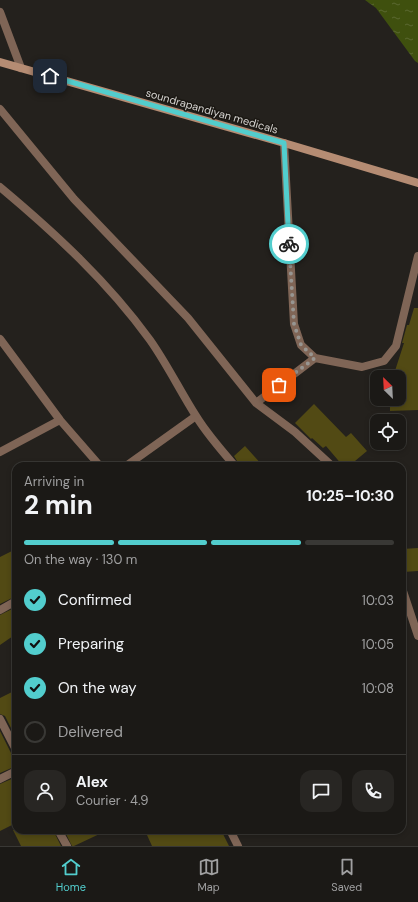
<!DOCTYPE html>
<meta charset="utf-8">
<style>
:root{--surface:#1b1916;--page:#282623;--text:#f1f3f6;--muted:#a0a0a1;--line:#393835;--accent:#52cdcd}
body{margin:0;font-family:"DM Sans",sans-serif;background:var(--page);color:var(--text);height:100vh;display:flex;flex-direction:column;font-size:15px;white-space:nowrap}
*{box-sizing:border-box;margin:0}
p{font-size:13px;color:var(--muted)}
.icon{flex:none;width:22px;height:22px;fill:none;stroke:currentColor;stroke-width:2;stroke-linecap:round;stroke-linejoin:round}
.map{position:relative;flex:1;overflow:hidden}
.sheet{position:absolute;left:12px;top:462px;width:394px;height:372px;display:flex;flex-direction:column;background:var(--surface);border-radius:12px;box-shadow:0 2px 6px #0003,0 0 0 1px var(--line)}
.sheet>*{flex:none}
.needle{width:26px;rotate:336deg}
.tools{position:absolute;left:370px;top:370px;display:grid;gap:8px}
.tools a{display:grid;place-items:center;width:36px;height:36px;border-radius:8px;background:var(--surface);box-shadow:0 2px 6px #0003,0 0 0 1px var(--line);font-size:20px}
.pin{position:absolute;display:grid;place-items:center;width:34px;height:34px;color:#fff;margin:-17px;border-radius:8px;box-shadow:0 2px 6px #0006}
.courier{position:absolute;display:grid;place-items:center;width:40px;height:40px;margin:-20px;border:3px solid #52cdcd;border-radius:50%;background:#fff;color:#222;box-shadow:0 1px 5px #0007}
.head em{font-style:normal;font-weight:700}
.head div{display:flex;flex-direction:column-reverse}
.head{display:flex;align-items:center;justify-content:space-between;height:68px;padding:0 12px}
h1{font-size:26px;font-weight:700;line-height:30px}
.bar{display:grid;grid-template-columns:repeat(4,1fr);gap:6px 4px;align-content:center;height:48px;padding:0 12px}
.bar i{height:5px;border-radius:3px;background:var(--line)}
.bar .selected{background:var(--accent)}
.bar p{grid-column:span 4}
.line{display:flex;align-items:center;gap:10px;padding:0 12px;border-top:1px solid var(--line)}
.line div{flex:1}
.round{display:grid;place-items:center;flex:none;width:42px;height:42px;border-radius:12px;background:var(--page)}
ol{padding:0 12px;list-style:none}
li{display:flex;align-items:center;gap:12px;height:44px}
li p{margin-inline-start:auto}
li .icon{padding:4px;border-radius:50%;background:var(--accent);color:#111;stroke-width:4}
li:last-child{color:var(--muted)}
li i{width:22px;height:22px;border:2px solid var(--line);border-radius:50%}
.tab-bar{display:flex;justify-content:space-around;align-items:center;height:56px;border-top:1px solid var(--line);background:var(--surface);font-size:11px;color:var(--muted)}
.tab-bar a{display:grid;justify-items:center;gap:2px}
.tab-bar .selected{color:var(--accent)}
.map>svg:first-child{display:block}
</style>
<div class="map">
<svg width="418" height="846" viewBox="0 0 418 846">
<defs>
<pattern id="water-ripples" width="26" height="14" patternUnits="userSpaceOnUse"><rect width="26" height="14" fill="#3f500e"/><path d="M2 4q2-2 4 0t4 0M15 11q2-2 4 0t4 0" fill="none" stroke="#5a6830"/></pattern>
</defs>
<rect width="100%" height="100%" fill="#24211d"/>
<path fill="url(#water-ripples)" d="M365,0h53v63l-3,-2 -39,-53z"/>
<path fill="#524a14" d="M414,308h4v102l-28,1v-12h9v-22h-6l11,-34h-2l5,-18h2z
M314,404l32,33 5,-4 16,18 -18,15h-6l-17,-20 -3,2 -11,-10 -1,1 -16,-16z
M245,446l18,20h-23l-6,-10z
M418,548v23l-15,1 -1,-23z
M16,549v47l-16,8v-47z
M16,607v27l-16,11v-30z
M16,690v48l-11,-22 -5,-2v-16z
M0,731l11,22 5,2v11l-16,7z
M16,777v46l-16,8v-47z
M13,830h40l8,16h-40z
M64,830h44l-34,16h-2z
M158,830h63l8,16h-77l-5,-11z"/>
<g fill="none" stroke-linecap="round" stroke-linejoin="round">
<path stroke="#7f6556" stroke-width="8" d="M0,12l21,56
M0,109l74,90 114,119 68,85 39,29 37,34
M284,143l10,181 7,21 14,13 47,9 22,-6 12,-15 22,-90
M0,187c55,46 108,95 150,153 17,24 30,51 46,76 11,18 25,34 39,50
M0,339l60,81 40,46
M256,403l59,-45
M0,452l60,-32
M126,466l70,-50
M402,588l16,48
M0,610l16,-9
M0,719l16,31
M0,779l16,-8
M58,830l9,16
M230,830l8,16"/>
<path stroke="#b58c73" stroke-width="8" d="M0,62l284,81 134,40"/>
</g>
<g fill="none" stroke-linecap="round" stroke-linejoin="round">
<path stroke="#979591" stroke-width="4" stroke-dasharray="0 7.2" d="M279,385l36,-27 -14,-13 -7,-21 -5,-80"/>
<path stroke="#52cdcd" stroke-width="5" d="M50,76l234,67 5,101"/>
</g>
<g text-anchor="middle" stroke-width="3" stroke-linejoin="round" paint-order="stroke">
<g font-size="11" fill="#d5d3d0" stroke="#1b1813">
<text transform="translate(212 111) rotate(16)" y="4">soundrapandiyan medicals</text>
</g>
</g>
</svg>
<div class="tools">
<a><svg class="needle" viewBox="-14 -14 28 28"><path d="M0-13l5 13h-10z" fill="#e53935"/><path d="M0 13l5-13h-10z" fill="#a0a0a1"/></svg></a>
<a><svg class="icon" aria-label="locate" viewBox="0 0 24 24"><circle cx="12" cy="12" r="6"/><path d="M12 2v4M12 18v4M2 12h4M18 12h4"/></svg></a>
</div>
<div class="pin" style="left:279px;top:385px;background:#ea580c"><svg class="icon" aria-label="bag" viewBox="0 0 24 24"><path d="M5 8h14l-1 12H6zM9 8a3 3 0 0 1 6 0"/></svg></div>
<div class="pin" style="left:50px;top:76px;background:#1f2937"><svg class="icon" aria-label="home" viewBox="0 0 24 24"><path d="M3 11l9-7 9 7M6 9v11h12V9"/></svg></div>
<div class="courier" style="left:289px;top:244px"><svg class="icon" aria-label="bike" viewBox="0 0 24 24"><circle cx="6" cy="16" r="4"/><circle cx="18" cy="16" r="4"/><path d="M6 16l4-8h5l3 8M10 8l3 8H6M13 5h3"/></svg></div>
<section class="sheet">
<div class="head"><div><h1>2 min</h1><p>Arriving in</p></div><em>10:25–10:30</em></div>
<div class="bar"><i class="selected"></i><i class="selected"></i><i class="selected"></i><i></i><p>On the way · 130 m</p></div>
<ol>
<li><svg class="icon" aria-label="check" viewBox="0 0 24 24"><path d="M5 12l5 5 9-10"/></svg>Confirmed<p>10:03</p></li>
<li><svg class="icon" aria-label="check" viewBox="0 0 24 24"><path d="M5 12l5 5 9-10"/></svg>Preparing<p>10:05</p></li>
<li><svg class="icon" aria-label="check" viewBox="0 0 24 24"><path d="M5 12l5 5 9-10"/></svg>On the way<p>10:08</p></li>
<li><i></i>Delivered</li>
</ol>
<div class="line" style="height:72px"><a class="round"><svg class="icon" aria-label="person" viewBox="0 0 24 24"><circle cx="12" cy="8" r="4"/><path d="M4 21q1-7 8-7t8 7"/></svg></a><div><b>Alex</b><p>Courier · 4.9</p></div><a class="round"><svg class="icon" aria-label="chat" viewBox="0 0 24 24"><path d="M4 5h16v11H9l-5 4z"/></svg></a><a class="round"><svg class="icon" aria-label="phone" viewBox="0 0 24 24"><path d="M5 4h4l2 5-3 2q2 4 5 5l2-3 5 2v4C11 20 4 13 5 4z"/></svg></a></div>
</section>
</div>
<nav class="tab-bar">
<a class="selected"><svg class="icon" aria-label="home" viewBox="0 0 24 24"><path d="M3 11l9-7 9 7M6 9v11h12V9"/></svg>Home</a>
<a><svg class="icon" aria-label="map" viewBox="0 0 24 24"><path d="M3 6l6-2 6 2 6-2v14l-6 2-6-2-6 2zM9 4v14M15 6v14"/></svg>Map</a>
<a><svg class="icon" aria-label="saved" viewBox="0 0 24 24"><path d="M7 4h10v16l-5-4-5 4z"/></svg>Saved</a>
</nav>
